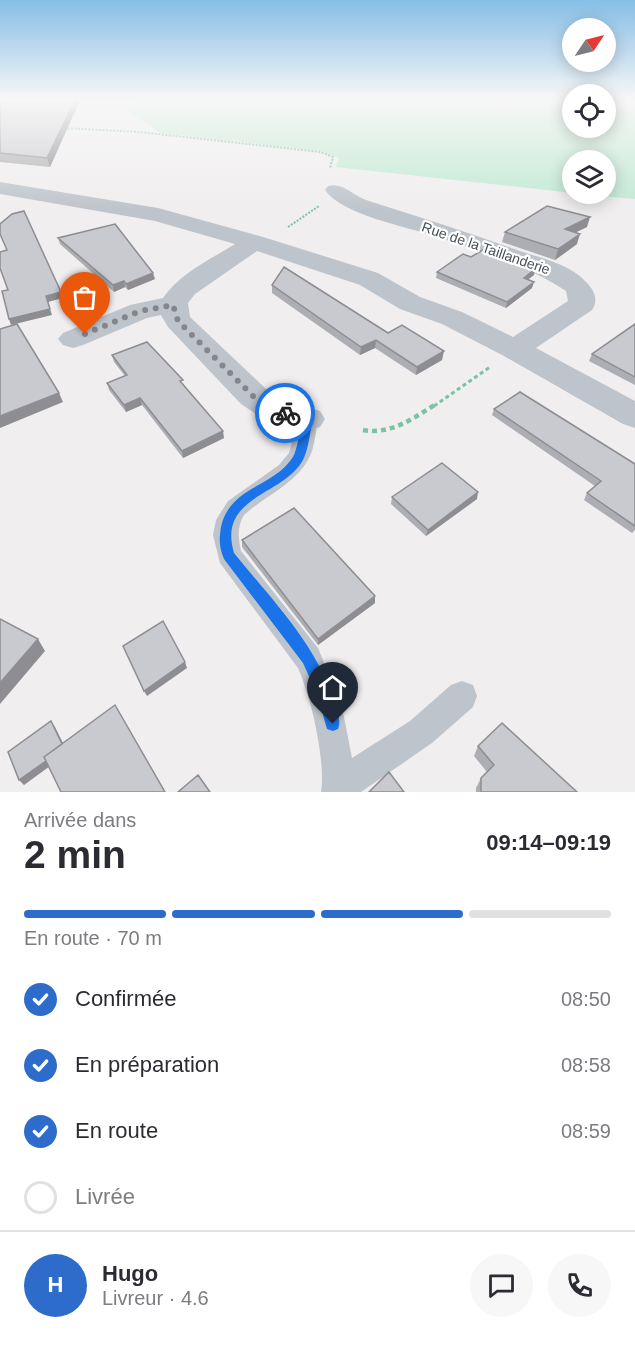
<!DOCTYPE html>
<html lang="fr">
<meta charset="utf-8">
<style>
:root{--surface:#fff;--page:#f7f7f7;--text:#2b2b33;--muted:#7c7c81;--line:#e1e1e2;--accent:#2d6ccb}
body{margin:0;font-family:Arial,sans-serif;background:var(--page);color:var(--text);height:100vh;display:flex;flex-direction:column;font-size:22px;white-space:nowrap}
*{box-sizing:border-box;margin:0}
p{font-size:20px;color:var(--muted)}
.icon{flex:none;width:33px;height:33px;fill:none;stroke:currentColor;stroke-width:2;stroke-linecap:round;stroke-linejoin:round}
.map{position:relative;height:792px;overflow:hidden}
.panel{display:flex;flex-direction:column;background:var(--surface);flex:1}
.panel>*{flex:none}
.needle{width:39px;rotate:55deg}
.tools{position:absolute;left:562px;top:18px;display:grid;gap:12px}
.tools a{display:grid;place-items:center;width:54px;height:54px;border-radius:50%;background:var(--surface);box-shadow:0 3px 15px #0003;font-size:30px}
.pin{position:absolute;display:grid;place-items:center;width:51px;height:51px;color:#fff;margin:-62px -26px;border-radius:50% 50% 50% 0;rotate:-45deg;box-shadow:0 0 6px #0007}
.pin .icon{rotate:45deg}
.courier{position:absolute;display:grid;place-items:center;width:60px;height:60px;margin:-30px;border:4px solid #1a73e8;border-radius:50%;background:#fff;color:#222;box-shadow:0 2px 8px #0007}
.head em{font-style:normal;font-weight:800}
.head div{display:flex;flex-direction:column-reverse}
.head{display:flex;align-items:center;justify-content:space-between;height:102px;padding:0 24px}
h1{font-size:39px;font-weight:800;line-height:45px}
.bar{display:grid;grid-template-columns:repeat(4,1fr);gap:9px 6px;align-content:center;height:72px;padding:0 24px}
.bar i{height:8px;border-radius:4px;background:var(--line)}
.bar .selected{background:var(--accent)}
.bar p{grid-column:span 4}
.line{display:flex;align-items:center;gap:15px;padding:0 24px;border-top:2px solid var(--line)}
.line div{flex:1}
.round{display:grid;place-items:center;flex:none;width:63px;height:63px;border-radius:32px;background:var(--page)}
ol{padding:0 24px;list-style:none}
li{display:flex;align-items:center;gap:18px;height:66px}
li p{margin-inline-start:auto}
li .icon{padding:6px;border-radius:50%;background:var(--accent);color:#fff;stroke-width:4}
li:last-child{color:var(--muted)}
li i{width:33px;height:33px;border:3px solid var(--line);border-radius:50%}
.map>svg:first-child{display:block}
</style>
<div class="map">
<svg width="635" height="792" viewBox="0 0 635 792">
<rect width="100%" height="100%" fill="#f0eeee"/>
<path fill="#c0e9d2" d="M156,100h417v28h33v-28h29v99l-58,-5h29v-34h-33v33l-237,-26 3,-9 -17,-7 -161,-18 -41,-27z"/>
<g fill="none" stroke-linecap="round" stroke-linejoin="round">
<path stroke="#7cc3a3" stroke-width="2" stroke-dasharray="2 1.5" stroke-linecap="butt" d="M64,128l75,4 182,20 12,5 -3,11
M288,227l31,-21"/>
<path stroke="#7cc3a3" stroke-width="3" stroke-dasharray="4 3" stroke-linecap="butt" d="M434,406l56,-39"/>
<path stroke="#7cc3a3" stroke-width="4.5" stroke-dasharray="5 4" stroke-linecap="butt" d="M363,430c28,5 51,-12 73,-26"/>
<path fill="#bec4cb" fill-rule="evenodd" d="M308,412l7,2 3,5c-2,11 -3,22 -6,32 -11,31 -45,43 -68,64 -7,12 -6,22 -3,36l77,97 24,59 10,51 58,-37 41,-36 11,-4 11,4 4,11 -4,11 -41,36 -71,49h-40c5,-31 -10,-95 -23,-124l-78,-105 -7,-28 3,-15 12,-19 51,-36 10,-12 9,-34 3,-5z"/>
<path fill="#bec4cb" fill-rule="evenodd" d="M0,182l158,26 105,29 115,36 42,24 42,15 51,25 55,-36 -2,-10c-37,-25 -85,-39 -128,-54 -30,-10 -96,-22 -113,-47l3,-4c15,-4 24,9 38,14 51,16 103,33 154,51 21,7 50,13 66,31 8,8 13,18 6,28l-56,38 99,53v27l-12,-4 -119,-68 -62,-32 -42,-15 -40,-24 -103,-34 -62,43 -7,9 2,14 75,71 15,10 40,13 5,8 -5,8 -12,4 -52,-17 -15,-10 -73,-77 -7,-12 -14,3 -64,27 -10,3 -10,-3 -5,-6 5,-6 67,-28 33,-7c16,-24 48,-39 72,-54l-80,-23 -155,-27z"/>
</g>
<path fill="#adaeb3" d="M0,100h80l-30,67 -50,-5z
M587,227l-11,5 1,12 -22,16 -53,-18 3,-10z
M58,238l97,41 -27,11 -3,-3 -11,5 -54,-48z
M471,257l64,12 -1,6 -6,4 4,9 -26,20 -70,-30 1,-6z
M272,285l116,48 54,27 -26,15 -41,-27 -15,7 -88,-62z
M635,324v61l-46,-24 3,-7z
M112,355l72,32 40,51 -41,20 -41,-53 -16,7 -17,-22 -2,-7 18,-7 -11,-14z
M494,409l141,55v66l-3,3 -48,-33 3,-7 8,-7 -103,-71z
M392,497l85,2 -51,37 -35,-32z
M242,540l133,63 -57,42 -76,-98z
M478,746l99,46h-101v-4l5,-10 6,-6 -13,-16z"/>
<path fill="#8d8d92" d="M75,100h5l-30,67 -3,-9z
M590,217l-3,10 -25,12 3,-10z
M580,234l-3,10 -22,16 3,-11z
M535,269l-1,6 -12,9 2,-6z
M153,273l2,6 -27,11 -2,-6z
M124,281l1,6 -11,5 -1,-7z
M534,282l-2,6 -26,20 1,-6z
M61,292l2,6 -15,4 -2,-6z
M50,309l2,6 -41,10 -2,-6z
M376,340l-1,8 -15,7 1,-8z
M444,351l-2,9 -26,15 1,-8z
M59,393l4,9 -63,26v-12z
M140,398l2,7 -16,7 -2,-7z
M223,431l1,7 -41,20 -1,-7z
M478,492l-1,7 -51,37 2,-6z
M375,596v7l-57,42v-6z
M38,639l7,12 -45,53v-21z
M185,662l2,6 -40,28 -3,-5z
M51,721l4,6 13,26 -44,32 -5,-5z"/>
<path fill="#c9cad0" stroke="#8d8d92" stroke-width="1.5" d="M0,100h75l-28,58 -47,-5z
M547,206l43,11 -25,12 15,5 -22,15 -53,-17z
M24,211l37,81 -15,4 4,13 -41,10 -7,-28 6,-1 -8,-22v-16l7,-2 -7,-16v-10l12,-10z
M115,224l38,49 -27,11 -2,-3 -11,4 -55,-47z
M484,249l51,20 -11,9 10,4 -27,20 -70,-30 26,-18 8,3z
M284,267l104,66 14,-8 42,26 -27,16 -41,-27 -15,7 -89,-62z
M17,324l42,69 -59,23v-87z
M635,324v53l-43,-23z
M147,342l36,38 -3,1 43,50 -41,20 -42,-53 -16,7 -17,-22 20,-8 -15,-20z
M520,392l115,72v62l-48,-33 14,-12 -107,-72z
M442,463l36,29 -50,38 -36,-33z
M294,508l81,88 -57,43 -76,-99z
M0,619l38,20 -38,44z
M163,621l22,41 -41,29 -21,-45z
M115,705l50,87h-104l-17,-35z
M51,721l11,23 -18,13 2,4 -27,19 -11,-28z
M502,723l75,69h-96v-14l13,-13 -16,-19z
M389,772l15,20h-35z
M198,775l12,17h-32z"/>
<linearGradient id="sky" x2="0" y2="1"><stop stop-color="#85bee5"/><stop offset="0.47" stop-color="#f8f7f7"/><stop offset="1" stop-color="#f8f7f7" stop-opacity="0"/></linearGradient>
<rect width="635" height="211" fill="url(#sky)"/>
<path fill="#1a73e8" d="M285,410l26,6 2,3c-3,12 -4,29 -10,41 -20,36 -86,36 -69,93 38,47 85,94 102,154 2,8 5,14 2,22l-5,2 -6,-2 -10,-35 -14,-31 -79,-104c-5,-12 -5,-19 -3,-32 9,-41 52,-39 72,-70 5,-9 6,-26 9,-36l-21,-6v-4z"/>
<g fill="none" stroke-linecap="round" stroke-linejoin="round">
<path stroke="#83878d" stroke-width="6" stroke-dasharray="0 10.8" d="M85,334l55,-23 33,-6 5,16 75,75 15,10 17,7"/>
</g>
<g text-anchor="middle" stroke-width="4.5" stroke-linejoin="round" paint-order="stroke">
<g font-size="14" fill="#485059" stroke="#fff">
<text transform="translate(486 248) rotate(19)" y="5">Rue de la Taillanderie</text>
</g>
</g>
</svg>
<div class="tools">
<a><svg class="needle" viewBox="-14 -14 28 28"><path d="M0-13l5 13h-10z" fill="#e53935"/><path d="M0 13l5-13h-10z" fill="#7c7c81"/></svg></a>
<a><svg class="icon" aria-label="locate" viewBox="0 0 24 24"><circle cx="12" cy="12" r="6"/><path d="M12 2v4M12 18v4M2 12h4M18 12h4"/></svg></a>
<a><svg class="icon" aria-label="layers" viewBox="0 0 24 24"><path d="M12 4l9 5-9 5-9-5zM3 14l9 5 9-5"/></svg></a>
</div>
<div class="pin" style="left:85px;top:334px;background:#ea580c"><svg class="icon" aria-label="bag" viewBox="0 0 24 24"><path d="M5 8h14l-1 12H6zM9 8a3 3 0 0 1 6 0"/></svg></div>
<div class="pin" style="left:333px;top:724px;background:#1f2937"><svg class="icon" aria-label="home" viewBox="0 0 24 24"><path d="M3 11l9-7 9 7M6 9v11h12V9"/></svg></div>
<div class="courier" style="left:285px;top:413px"><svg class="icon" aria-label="bike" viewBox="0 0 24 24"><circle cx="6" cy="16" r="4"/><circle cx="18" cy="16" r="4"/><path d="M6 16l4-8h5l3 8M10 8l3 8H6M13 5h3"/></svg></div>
</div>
<section class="panel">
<div class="head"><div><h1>2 min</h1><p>Arrivée dans</p></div><em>09:14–09:19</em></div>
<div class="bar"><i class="selected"></i><i class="selected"></i><i class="selected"></i><i></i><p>En route · 70 m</p></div>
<ol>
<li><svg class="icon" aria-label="check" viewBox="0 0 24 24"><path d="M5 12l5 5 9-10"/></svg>Confirmée<p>08:50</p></li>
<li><svg class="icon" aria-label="check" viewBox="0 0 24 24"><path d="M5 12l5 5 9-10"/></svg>En préparation<p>08:58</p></li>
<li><svg class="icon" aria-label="check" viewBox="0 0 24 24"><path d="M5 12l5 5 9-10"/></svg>En route<p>08:59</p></li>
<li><i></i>Livrée</li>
</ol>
<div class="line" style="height:108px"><b class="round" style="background:var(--accent);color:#fff">H</b><div><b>Hugo</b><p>Livreur · 4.6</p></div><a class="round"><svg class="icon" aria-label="chat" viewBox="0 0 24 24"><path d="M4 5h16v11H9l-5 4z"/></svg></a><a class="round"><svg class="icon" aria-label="phone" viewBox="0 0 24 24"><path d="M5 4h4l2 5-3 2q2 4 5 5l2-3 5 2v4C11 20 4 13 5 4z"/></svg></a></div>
</section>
